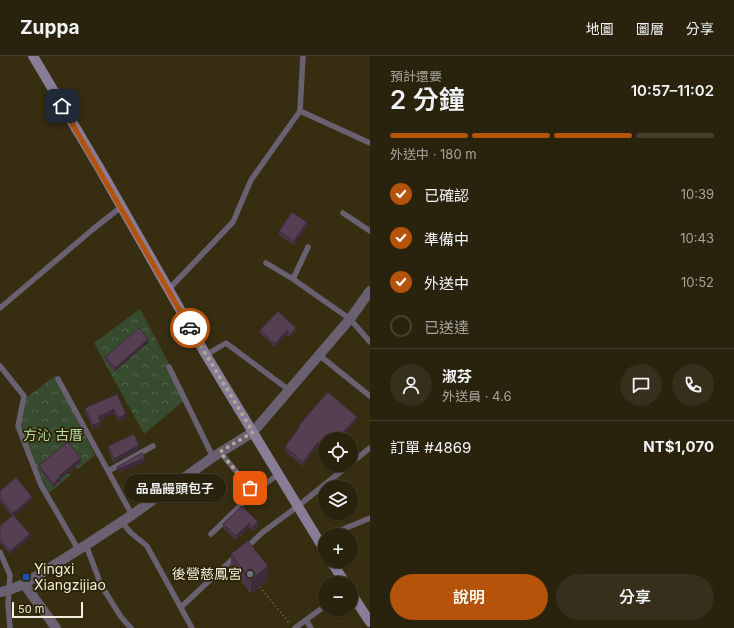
<!DOCTYPE html>
<html lang="zh-TW">
<meta charset="utf-8">
<style>
:root{--surface:#29220d;--page:#352f1b;--text:#f1f3f6;--muted:#a5a49d;--line:#453f2e;--accent:#b45309}
body{margin:0;font-family:Inter,"Noto Sans TC",sans-serif;background:var(--page);color:var(--text);height:100vh;display:flex;flex-direction:column;font-size:15px;white-space:nowrap}
*{box-sizing:border-box;margin:0}
p{font-size:13px;color:var(--muted)}
.icon{flex:none;width:22px;height:22px;fill:none;stroke:currentColor;stroke-width:2;stroke-linecap:round;stroke-linejoin:round}
.map{position:relative;flex:1;overflow:hidden}
.details{display:flex;flex-direction:column;background:var(--surface);width:364px}
.details>*{flex:none}
.controls{position:absolute;left:318px;top:376px;display:grid;gap:8px}
.controls a{display:grid;place-items:center;width:40px;height:40px;border-radius:50%;background:var(--surface);box-shadow:0 1px 3px #0004,0 0 0 1px var(--line);font-size:20px}
.scale{position:absolute;left:12px;bottom:10px;width:71px;box-sizing:border-box;padding-left:4px;border:2px solid #f1ecdb;border-top:0;font-size:11px;line-height:14px;white-space:nowrap;color:#f1ecdb;-webkit-text-stroke:3px #2d2407;paint-order:stroke}
.pin{position:absolute;display:grid;place-items:center;width:34px;height:34px;color:#fff;margin:-17px;border-radius:8px;box-shadow:0 2px 6px #0006}
.courier{position:absolute;display:grid;place-items:center;width:40px;height:40px;margin:-20px;border:3px solid #b45309;border-radius:50%;background:#fff;color:#222;box-shadow:0 1px 5px #0007}
.bubble{position:absolute;height:28px;border-radius:14px;background:var(--surface);box-shadow:0 1px 3px #0004,0 0 0 1px var(--line);font-size:13px;font-weight:600;line-height:28px;text-align:center}
.head em{font-style:normal;font-weight:600}
.head div{display:flex;flex-direction:column-reverse}
.head{display:flex;align-items:center;justify-content:space-between;height:68px;padding:0 20px}
h1{font-size:26px;font-weight:600;line-height:30px}
.bar{display:grid;grid-template-columns:repeat(4,1fr);gap:6px 4px;align-content:center;height:48px;padding:0 20px}
.bar i{height:5px;border-radius:3px;background:var(--line)}
.bar .active{background:var(--accent)}
.bar p{grid-column:span 4}
.line{display:flex;align-items:center;gap:10px;padding:0 20px;border-top:1px solid var(--line)}
.line div{flex:1}
.round{display:grid;place-items:center;flex:none;width:42px;height:42px;border-radius:21px;background:var(--page)}
ol{padding:0 20px;list-style:none}
li{display:flex;align-items:center;gap:12px;height:44px}
li p{margin-inline-start:auto}
li .icon{padding:4px;border-radius:50%;background:var(--accent);color:#fff;stroke-width:4}
li:last-child{color:var(--muted)}
li i{width:22px;height:22px;border:2px solid var(--line);border-radius:50%}
.action{display:flex;gap:8px;margin-top:auto;padding:8px 20px}
.action a{flex:1;height:46px;border-radius:24px;background:var(--accent);color:#fff;font-size:16px;font-weight:600;line-height:46px;text-align:center}
.action a+a{background:var(--page);color:var(--text)}
header{display:flex;align-items:center;gap:24px;box-sizing:border-box;height:56px;padding:0 20px;background:var(--surface);border-bottom:1px solid var(--line)}
header strong{font-size:19px}
nav{display:flex;gap:22px;margin-inline-start:auto;font-size:14px}
main{display:flex;flex:1;min-height:0}
.map>svg:first-child{display:block}
</style>
<header>
<strong>Zuppa</strong>
<nav><a>地圖</a><a>圖層</a><a>分享</a></nav>
</header>
<main>
<div class="map">
<svg width="370" height="572" viewBox="0 0 370 572">
<defs>
<pattern id="forest-crowns" width="20" height="18" patternUnits="userSpaceOnUse"><rect width="20" height="18" fill="#374b2f"/><path d="M2 6a3 3 0 1 1 6 0M12 15a3 3 0 1 1 6 0" fill="none" stroke="#54654d"/></pattern>
</defs>
<rect width="100%" height="100%" fill="#372e11"/>
<path fill="url(#forest-crowns)" d="M140,253l47,89 -43,36 -50,-91z
M55,320l40,79 -17,14 -3,-2 -7,-8 -1,15h5l-23,19c-9,-19 -27,-50 -28,-70 0,-8 3,-17 5,-25z"/>
<g fill="none" stroke-linecap="round" stroke-linejoin="round">
<path stroke="#847c64" stroke-width="1.5" stroke-dasharray="1 3" stroke-linecap="butt" d="M260,531l30,37"/>
<path stroke="#696071" stroke-width="5.5" d="M300,55l3,-55
M343,157l27,18
M266,207l27,16 57,40 20,23
M293,223l15,-32
M168,234l65,-68 18,-42 49,-69 70,32
M0,252l92,-78 29,-23
M206,299l20,-12 63,47
M319,299l51,41
M0,310l24,30 -6,30 23,59 37,64
M169,311l44,90
M58,323l74,136
M220,396l30,36
M351,407l19,-15
M108,415l45,-25
M122,466l8,10 17,14 45,82
M211,478l30,-29 8,-10 30,-21
M329,479l41,-17
M86,489l15,40 20,32 10,11
M246,492l17,-16 35,-26 51,-41
M0,496l10,23 -2,29 2,24
M181,551l55,-51
M306,564l5,8
M295,572l30,-22"/>
<path stroke="#696071" stroke-width="10" d="M24,528l32,44
M0,536l9,-2 15,-6 62,-39 46,-30 81,-58 40,-25 97,-113 20,-28"/>
<path stroke="#897c96" stroke-width="10" d="M33,0l67,113 106,186 119,196
M331,505l14,22
M351,537l19,29"/>
</g>
<path fill="#4a3647" d="M307,170l-13,19 -15,-10v-4z
M278,255l18,20 -6,6 -3,-3 -12,13 -15,-14v-3z
M148,287l-33,28 -10,-10v-4z
M117,338l9,24 -8,3 -4,-8 -14,7 1,6 -8,3 -8,-17v-4z
M357,364l-32,19v12l-7,-5 -15,20 -18,-15v-4l14,-20v-2z
M108,390l31,3 -25,14 -6,-13z
M81,406l-21,17v2l-7,6 -14,-19v-3z
M0,435l32,9 -18,16 16,22 -20,16 -10,-11v-17l12,-10 -12,-15z
M258,466v4l-5,5 -4,-4 -13,13 -13,-12v-4z
M231,498l37,26 -17,14 -20,-26z"/>
<path fill="#3c2c3a" d="M307,166v4l-13,19v-4z
M296,272v3l-6,6v-3z
M287,274v4l-12,13v-3z
M148,283v4l-33,28v-3z
M114,353v4l-16,7v-3z
M126,358v4l-8,3v-3z
M357,361v3l-16,19h-4z
M101,366v4l-8,3v-4z
M318,386v4l-15,20v-4z
M139,389v4l-25,14v-4z
M81,402v4l-21,17v2l-7,6v-3l6,-8z
M145,402v4l-27,11v-4z
M32,441v3l-19,17v-4z
M258,466v4l-5,5v-4z
M249,467v4l-13,13v-4z
M30,478v4l-20,16v-3z
M268,510v14l-17,14v-14z"/>
<path fill="#563f53" stroke="#3c2c3a" d="M292,156l15,10 -13,19 -15,-10z
M278,255l18,17 -6,6 -3,-4 -12,14 -15,-14z
M139,272l9,11 -33,29 -10,-11z
M328,336l29,25 -20,22h-12v9l-7,-6 -15,20 -18,-15 15,-21 -1,-1z
M117,338l9,20 -8,4 -4,-9 -16,8 3,5 -8,3 -8,-17z
M134,378l5,11 -25,14 -6,-13z
M68,386l13,16 -22,18 1,1 -7,7 -14,-19z
M142,397l3,5 -27,11 -1,-2z
M16,421l16,20 -19,16 -13,-15v-7z
M242,450l16,16 -5,5 -4,-4 -13,13 -13,-12z
M13,459l17,19 -20,17 -10,-11v-14z
M248,485l20,25 -17,14 -20,-26z"/>
<g fill="none" stroke-linecap="round" stroke-linejoin="round">
<path stroke="#b0aa94" stroke-width="4" stroke-dasharray="0 7.2" d="M190,272l63,104 -33,20 30,36"/>
<path stroke="#b45309" stroke-width="5" d="M62,50l128,222"/>
</g>
<circle fill="#6b7280" stroke="#2d2407" stroke-width="1.5" cx="250" cy="518" r="4"/>
<rect fill="#1a4fb4" stroke="#2d2407" stroke-width="1.5" x="22" y="517" width="8" height="8" rx="2"/>
<g text-anchor="middle" stroke-width="3.5" stroke-linejoin="round" paint-order="stroke">
<g font-size="14" fill="#b5dfa3" stroke="#2d2407">
<text x="53" y="384">方沁 古厝</text>
</g>
<g font-size="14" fill="#f1ecdb" stroke="#2d2407" text-anchor="start">
<text x="34" y="518">Yingxi<tspan x="34" dy="16">Xiangzijiao</tspan></text>
<text x="242" y="523" text-anchor="end">後營慈鳳宮</text>
</g>
</g>
</svg>
<div class="controls">
<a><svg class="icon" aria-label="locate" viewBox="0 0 24 24"><circle cx="12" cy="12" r="6"/><path d="M12 2v4M12 18v4M2 12h4M18 12h4"/></svg></a>
<a><svg class="icon" aria-label="layers" viewBox="0 0 24 24"><path d="M12 4l9 5-9 5-9-5zM3 14l9 5 9-5"/></svg></a>
<a>+</a>
<a>−</a>
</div>
<div class="scale">50 m</div>
<div class="pin" style="left:250px;top:432px;background:#ea580c"><svg class="icon" aria-label="bag" viewBox="0 0 24 24"><path d="M5 8h14l-1 12H6zM9 8a3 3 0 0 1 6 0"/></svg></div>
<div class="pin" style="left:62px;top:50px;background:#1f2937"><svg class="icon" aria-label="home" viewBox="0 0 24 24"><path d="M3 11l9-7 9 7M6 9v11h12V9"/></svg></div>
<div class="courier" style="left:190px;top:272px"><svg class="icon" aria-label="car" viewBox="0 0 24 24"><path d="M5 17H2v-5l4-1 3-4h7l3 4 3 1v5h-3M9 17h6M6 11h13"/><circle cx="7" cy="17" r="2"/><circle cx="17" cy="17" r="2"/></svg></div>
<div class="bubble" style="left:124px;top:418px;width:102px">品晶饅頭包子</div>
</div>
<section class="details">
<div class="head"><div><h1>2 分鐘</h1><p>預計還要</p></div><em>10:57–11:02</em></div>
<div class="bar"><i class="active"></i><i class="active"></i><i class="active"></i><i></i><p>外送中 · 180 m</p></div>
<ol>
<li><svg class="icon" aria-label="check" viewBox="0 0 24 24"><path d="M5 12l5 5 9-10"/></svg>已確認<p>10:39</p></li>
<li><svg class="icon" aria-label="check" viewBox="0 0 24 24"><path d="M5 12l5 5 9-10"/></svg>準備中<p>10:43</p></li>
<li><svg class="icon" aria-label="check" viewBox="0 0 24 24"><path d="M5 12l5 5 9-10"/></svg>外送中<p>10:52</p></li>
<li><i></i>已送達</li>
</ol>
<div class="line" style="height:72px"><a class="round"><svg class="icon" aria-label="person" viewBox="0 0 24 24"><circle cx="12" cy="8" r="4"/><path d="M4 21q1-7 8-7t8 7"/></svg></a><div><b>淑芬</b><p>外送員 · 4.6</p></div><a class="round"><svg class="icon" aria-label="chat" viewBox="0 0 24 24"><path d="M4 5h16v11H9l-5 4z"/></svg></a><a class="round"><svg class="icon" aria-label="phone" viewBox="0 0 24 24"><path d="M5 4h4l2 5-3 2q2 4 5 5l2-3 5 2v4C11 20 4 13 5 4z"/></svg></a></div>
<div class="line" style="height:52px"><div>訂單 #4869</div><b>NT$1,070</b></div>
<div class="action"><a>說明</a><a>分享</a></div>
</section>
</main>
